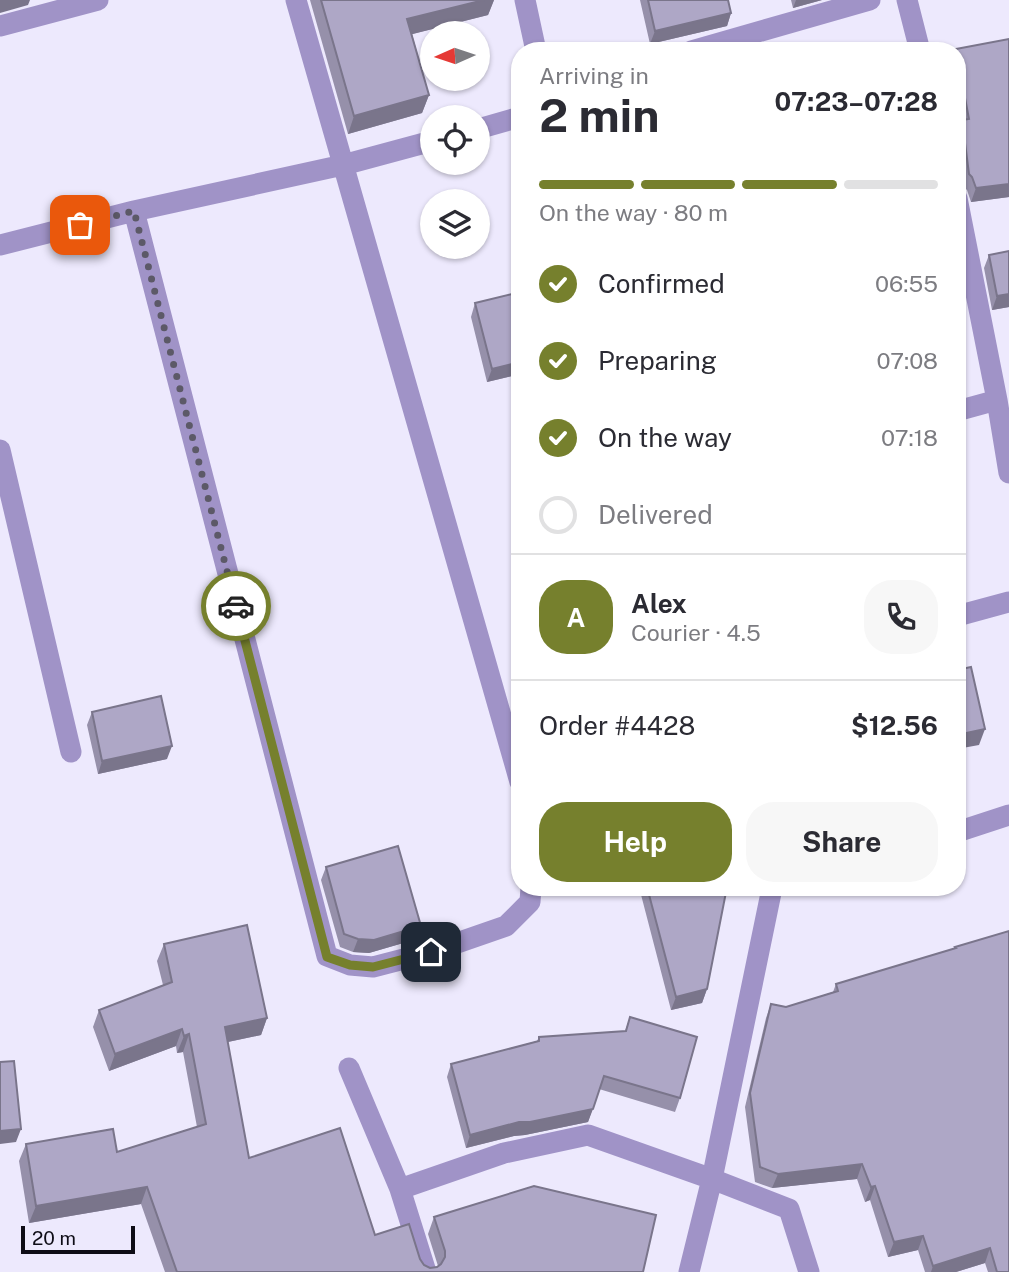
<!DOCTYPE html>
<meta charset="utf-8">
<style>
:root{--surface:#fff;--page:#f7f7f7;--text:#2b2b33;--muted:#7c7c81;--line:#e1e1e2;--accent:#76802d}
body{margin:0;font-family:"Public Sans",sans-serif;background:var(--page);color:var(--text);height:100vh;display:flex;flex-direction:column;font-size:26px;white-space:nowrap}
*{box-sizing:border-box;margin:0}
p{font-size:23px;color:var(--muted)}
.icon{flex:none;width:38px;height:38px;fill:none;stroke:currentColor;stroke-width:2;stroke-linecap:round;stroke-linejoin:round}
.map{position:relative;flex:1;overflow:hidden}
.side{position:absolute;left:511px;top:42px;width:455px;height:854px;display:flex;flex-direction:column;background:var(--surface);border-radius:28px;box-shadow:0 2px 5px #0004}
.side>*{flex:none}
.needle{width:46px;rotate:267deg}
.buttons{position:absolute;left:420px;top:21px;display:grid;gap:14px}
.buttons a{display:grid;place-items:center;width:70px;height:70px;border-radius:50%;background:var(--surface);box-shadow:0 2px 5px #0004;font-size:35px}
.scale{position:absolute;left:21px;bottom:18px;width:114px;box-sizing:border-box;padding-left:7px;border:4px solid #0e0c16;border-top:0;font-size:19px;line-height:24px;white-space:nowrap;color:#0e0c16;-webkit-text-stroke:5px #ede9fd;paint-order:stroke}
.pin{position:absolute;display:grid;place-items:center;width:60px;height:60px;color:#fff;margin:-30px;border-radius:14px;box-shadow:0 4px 10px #0006}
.courier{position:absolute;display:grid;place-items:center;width:70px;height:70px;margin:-35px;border:5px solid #76802d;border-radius:50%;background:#fff;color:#222;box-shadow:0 2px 9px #0007}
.overview em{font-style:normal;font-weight:700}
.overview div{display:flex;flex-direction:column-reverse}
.overview{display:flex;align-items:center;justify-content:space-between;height:119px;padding:0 28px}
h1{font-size:46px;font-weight:700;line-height:52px}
.bar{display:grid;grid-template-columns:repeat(4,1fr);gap:10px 7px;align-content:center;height:84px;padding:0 28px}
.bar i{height:9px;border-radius:5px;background:var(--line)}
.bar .current{background:var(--accent)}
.bar p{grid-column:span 4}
.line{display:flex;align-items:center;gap:18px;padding:0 28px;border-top:2px solid var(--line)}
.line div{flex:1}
.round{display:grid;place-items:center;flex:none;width:74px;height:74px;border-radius:28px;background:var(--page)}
ol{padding:0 28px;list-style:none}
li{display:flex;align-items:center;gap:21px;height:77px}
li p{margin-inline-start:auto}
li .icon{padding:7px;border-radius:50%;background:var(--accent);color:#fff;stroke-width:4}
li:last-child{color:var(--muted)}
li i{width:38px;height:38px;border:4px solid var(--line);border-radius:50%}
.button{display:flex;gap:14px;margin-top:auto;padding:14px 28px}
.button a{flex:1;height:80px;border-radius:28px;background:var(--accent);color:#fff;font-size:28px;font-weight:700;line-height:80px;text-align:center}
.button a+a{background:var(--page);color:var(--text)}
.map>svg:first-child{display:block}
</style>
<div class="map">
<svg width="1009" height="1272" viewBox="0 0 1009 1272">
<rect width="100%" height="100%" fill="#ede9fd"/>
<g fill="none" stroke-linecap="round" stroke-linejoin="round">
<path stroke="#a093c7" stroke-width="21" d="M296,0l224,782
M525,0l11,51
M907,0l13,51
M0,26l98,-26
M691,51l179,-51
M478,129l42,-12
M957,198l40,202 12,73
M134,211l193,745 23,9 23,2 58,-15 75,-26 24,-24 1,-15
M0,245l134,-34 209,-46 89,-24
M957,411l40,-11
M0,450l71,302
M957,616l52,-14
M957,832l52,-17
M349,1068l51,121 104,-36 84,-18 124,44 77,30 20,63
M400,1189l26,83
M689,1272l23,-93 59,-286 -2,-6"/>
</g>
<path fill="#9690aa" d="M310,0h184l-6,15 -76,19 17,61 -7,18 -74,21z
M640,0h88l3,13 -4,13 -77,18z
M791,0h31l-29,8z
M1009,39v158l-38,5 -4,-12 -3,-3 -7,-54 5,-13 -5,-25v-44h-2l1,-2z
M1009,251v56l-17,3 -8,-42 5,-13z
M475,303l45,71 -33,8 -16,-65z
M92,712l75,47 -69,15 -11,-49z
M326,867l95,59 -4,13 -48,14 -16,-1 -13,-5 -19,-67z
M639,887h88l-20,102 -5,14 -31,7z
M164,944l103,74 -6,17 -33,7 21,116 126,77 45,24 4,6 6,3 8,-2 -10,-32 6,-17 209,55h-478l-24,-68 -112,19 -10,-62 7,-17 91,8 80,-25 -14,-75 -6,1 -1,-7 -67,25 -16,-44 6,-17 64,-25 -6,-24z
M955,947l54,325h-21l-3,-9 -29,9h-31l-7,-22 -30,7 -18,-57 -5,2 -8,-23 -85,9 -17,-6 -10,-75 21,-89 5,-14 15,3 47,-15 3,-8 119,-35z
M630,1017l50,81 -5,14 -76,-23 -11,33 -63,13 -11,1 -48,12 -19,-71 4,-13 86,-23 2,-4 86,-6z"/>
<path fill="#7a758b" d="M0,0h30l-2,5 -28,8z
M484,0h10l-6,15 -87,22 6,-18z
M796,0h26l-29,8z
M731,13l-4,13 -77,18 5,-13z
M429,95l-7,18 -74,21 6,-18z
M1009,184v13l-38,5 5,-14z
M1009,294v13l-17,3 5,-14z
M520,362v12l-33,8 5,-13z
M985,729l-6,16 -22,4v-14z
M172,746l-5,13 -69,15 4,-13z
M421,926l-4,13 -48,14 -16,-1 5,-13z
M707,989l-5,14 -31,7 5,-13z
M267,1018l-6,17 -43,9 7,-17z
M182,1029l-6,17 -67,25 6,-17z
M189,1034l-6,18 -6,1 7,-17z
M593,1109l-5,13 -63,13 -11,1 -48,12 4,-13 49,-13z
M21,1129l-5,13 -16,2v-13z
M862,1164l-5,15 -85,9 6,-14z
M875,1186l-5,14 -5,2 6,-15z
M147,1187l-6,17 -112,19 7,-17z
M923,1236l-5,14 -30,7 6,-15z
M990,1248l-5,15 -29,9h-25l2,-6z"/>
<path fill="#aea7c6" stroke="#7a758b" stroke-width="2" d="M321,0h163l-77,19 22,76 -75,21z
M648,0h80l3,13 -76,18z
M1009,39v145l-33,4 -4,-11 -3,-3 -7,-54 7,-1 -12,-63v-5l-1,-2z
M1009,251v43l-12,2 -8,-41z
M520,292v70l-28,7 -17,-66z
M971,667l14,62 -28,6v-65z
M161,696l11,50 -70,15 -10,-49z
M398,846l23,80 -47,14 -16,-1 -14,-5 -18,-67z
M647,887h80l-20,102 -31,8z
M247,925l20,93 -42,9 24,131 91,-30 35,107 34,-11 11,35 4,6 6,3 7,-1 4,-3 4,-7v-6l-11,-34 100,-31 122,29 -13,57h-466l-30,-85 -111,19 -10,-62 87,-15 4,23 89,-28 -17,-90 -5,2 -2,-7 -67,25 -16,-44 73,-28 -8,-38z
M1009,931v341h-12l-7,-24 -57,18 -10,-30 -29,6 -19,-56 -4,1 -9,-23 -84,10 -18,-7 -10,-74 21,-89 15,3 52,-16 -2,-7 120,-36 -1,-1z
M630,1017l67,20 -17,61 -76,-22 -11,33 -63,13h-11l-49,13 -19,-71 88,-23v-4l87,-6z
M14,1061l7,68 -21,2v-69z"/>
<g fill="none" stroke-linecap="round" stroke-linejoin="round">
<path stroke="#5c5967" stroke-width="7" stroke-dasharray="0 12.6" d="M80,225l54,-14 102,395"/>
<path stroke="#76802d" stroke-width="9" d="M236,606l91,351 23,8 23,2 58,-15"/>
</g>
</svg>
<div class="buttons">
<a><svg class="needle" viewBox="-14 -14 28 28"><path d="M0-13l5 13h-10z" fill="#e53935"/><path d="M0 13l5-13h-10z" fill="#7c7c81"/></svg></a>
<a><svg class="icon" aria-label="locate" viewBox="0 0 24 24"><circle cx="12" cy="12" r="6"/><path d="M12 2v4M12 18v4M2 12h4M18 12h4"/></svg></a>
<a><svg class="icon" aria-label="layers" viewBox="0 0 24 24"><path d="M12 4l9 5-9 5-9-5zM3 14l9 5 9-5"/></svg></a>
</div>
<div class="scale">20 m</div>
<div class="pin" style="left:80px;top:225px;background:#ea580c"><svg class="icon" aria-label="bag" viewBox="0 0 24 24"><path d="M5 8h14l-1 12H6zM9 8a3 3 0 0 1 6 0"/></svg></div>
<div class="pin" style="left:431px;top:952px;background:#1f2937"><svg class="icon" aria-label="home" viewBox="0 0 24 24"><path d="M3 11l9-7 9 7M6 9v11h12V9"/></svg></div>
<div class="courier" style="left:236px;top:606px"><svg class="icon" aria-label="car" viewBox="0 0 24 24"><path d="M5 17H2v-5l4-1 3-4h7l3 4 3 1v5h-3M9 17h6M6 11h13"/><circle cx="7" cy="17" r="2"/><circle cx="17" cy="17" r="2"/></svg></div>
<section class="side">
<div class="overview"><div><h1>2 min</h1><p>Arriving in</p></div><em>07:23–07:28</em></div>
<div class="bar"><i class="current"></i><i class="current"></i><i class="current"></i><i></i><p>On the way · 80 m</p></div>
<ol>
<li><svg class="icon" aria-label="check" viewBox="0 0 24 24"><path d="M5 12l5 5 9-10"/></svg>Confirmed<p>06:55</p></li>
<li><svg class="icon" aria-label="check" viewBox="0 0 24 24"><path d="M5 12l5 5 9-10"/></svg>Preparing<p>07:08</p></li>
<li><svg class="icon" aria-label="check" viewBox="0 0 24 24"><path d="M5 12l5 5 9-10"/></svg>On the way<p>07:18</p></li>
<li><i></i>Delivered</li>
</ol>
<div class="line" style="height:126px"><b class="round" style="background:var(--accent);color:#fff">A</b><div><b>Alex</b><p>Courier · 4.5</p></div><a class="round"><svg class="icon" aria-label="phone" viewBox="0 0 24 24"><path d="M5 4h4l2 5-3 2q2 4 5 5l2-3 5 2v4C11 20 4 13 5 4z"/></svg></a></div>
<div class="line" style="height:91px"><div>Order #4428</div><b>$12.56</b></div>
<div class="button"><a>Help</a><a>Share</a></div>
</section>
</div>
